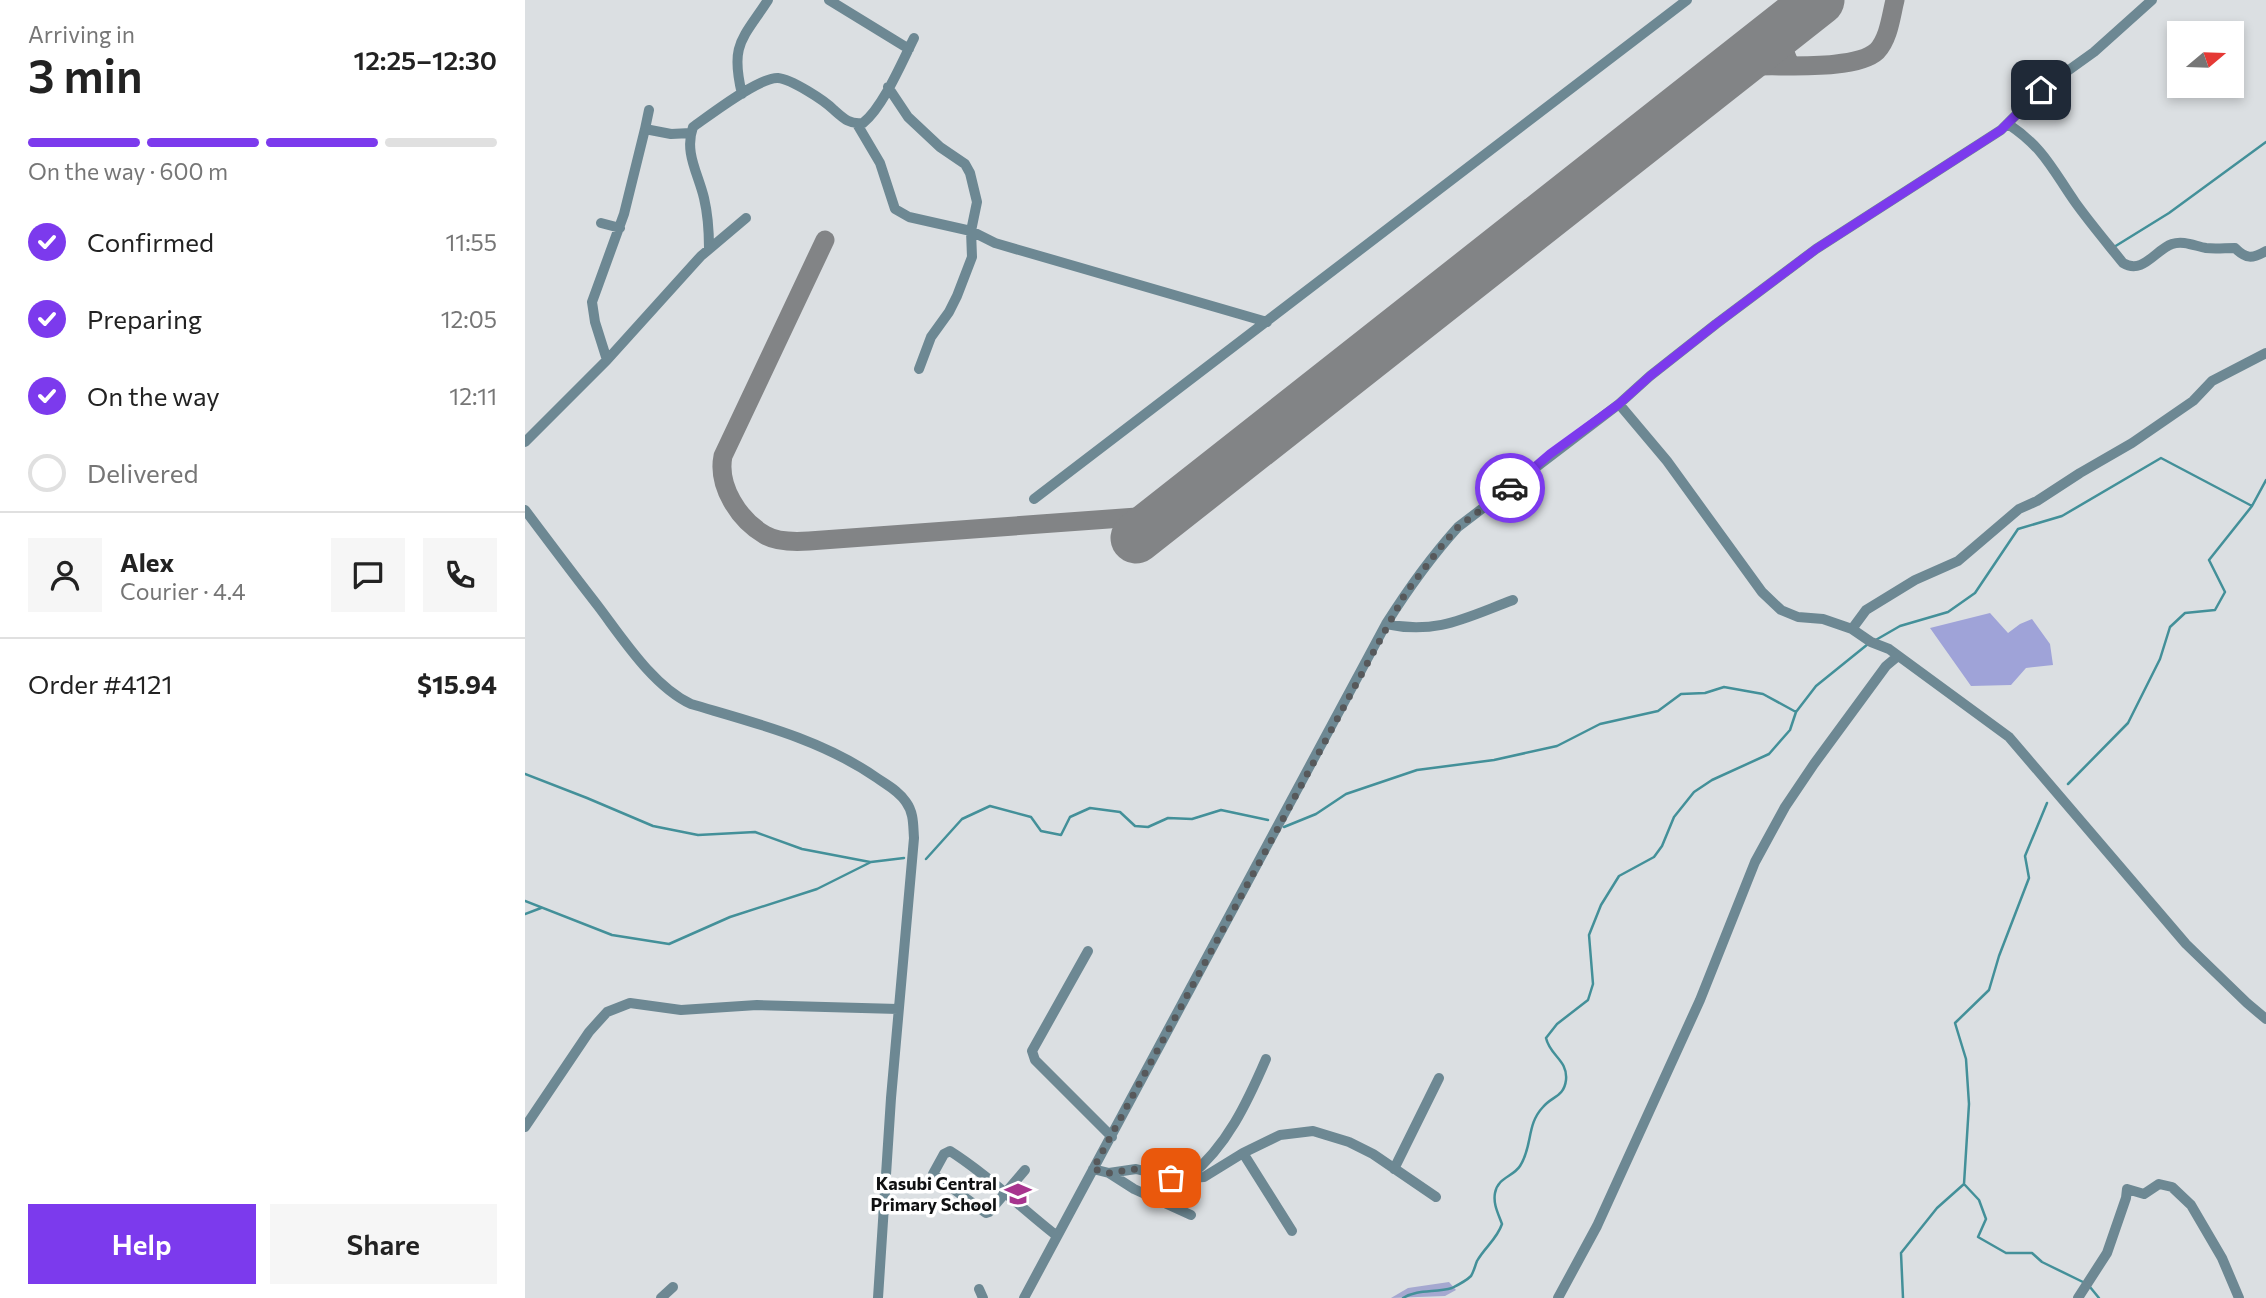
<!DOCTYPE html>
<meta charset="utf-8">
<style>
:root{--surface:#fff;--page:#f6f6f6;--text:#222;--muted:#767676;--line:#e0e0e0;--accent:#7c3aed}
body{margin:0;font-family:Commissioner,sans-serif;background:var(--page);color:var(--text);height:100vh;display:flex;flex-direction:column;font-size:26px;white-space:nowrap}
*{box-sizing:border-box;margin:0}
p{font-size:23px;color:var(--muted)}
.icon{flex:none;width:38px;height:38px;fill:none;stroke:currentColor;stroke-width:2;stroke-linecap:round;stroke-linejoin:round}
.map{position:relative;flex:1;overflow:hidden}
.sheet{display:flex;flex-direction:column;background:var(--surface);width:525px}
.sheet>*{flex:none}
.needle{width:46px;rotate:71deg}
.buttons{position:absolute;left:1642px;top:21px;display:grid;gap:14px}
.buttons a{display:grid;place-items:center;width:77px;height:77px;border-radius:0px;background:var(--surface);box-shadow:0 4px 10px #0003;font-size:35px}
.pin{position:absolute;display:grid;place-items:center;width:60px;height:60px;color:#fff;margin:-30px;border-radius:14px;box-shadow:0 4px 10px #0006}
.courier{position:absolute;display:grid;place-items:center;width:70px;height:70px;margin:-35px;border:5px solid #7c3aed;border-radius:50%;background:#fff;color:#222;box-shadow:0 2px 9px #0007}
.summary em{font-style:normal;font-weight:600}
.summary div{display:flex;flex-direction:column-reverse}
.summary{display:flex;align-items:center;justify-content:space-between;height:119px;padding:0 28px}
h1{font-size:46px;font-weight:600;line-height:52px}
.bar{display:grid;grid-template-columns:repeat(4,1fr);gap:10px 7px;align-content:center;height:84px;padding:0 28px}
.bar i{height:9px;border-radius:5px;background:var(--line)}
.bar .on{background:var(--accent)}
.bar p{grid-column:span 4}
.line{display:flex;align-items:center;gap:18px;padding:0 28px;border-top:2px solid var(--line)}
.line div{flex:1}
.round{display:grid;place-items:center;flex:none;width:74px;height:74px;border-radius:0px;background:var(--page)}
ol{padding:0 28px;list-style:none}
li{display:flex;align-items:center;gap:21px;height:77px}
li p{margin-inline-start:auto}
li .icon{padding:7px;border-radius:50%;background:var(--accent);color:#fff;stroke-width:4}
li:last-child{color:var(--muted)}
li i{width:38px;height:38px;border:4px solid var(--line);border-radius:50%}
.primary-button{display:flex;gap:14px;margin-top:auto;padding:14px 28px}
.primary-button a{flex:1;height:80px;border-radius:0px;background:var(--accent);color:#fff;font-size:28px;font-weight:600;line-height:80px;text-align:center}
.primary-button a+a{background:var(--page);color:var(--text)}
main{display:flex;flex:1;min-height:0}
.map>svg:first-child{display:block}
</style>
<main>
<section class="sheet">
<div class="summary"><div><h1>3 min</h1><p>Arriving in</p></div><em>12:25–12:30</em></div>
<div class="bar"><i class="on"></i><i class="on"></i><i class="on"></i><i></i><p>On the way · 600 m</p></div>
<ol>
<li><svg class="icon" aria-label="check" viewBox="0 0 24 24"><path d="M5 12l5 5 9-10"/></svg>Confirmed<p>11:55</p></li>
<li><svg class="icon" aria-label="check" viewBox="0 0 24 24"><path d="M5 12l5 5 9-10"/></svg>Preparing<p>12:05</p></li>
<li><svg class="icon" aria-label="check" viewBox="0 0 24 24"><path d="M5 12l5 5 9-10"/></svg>On the way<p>12:11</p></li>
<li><i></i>Delivered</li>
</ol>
<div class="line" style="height:126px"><a class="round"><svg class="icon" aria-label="person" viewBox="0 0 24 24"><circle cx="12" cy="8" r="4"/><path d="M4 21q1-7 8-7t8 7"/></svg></a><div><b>Alex</b><p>Courier · 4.4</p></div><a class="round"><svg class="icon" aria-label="chat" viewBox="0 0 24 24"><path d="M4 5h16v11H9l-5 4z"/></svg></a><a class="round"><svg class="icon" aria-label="phone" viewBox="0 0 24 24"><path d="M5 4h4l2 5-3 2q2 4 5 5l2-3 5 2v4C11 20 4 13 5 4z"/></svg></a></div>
<div class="line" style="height:91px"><div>Order #4121</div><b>$15.94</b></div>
<div class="primary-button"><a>Help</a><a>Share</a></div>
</section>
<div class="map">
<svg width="1741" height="1298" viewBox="0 0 1741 1298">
<rect width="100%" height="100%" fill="#dbdfe2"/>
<path fill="#a5a8d0" d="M924,1282l7,8 -11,6 -54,2 17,-10z"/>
<path fill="#9fa3d8" d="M1465,613l18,20 12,-9 12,-5 18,25 3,21 -27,3 -15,17 -40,1 -41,-58z"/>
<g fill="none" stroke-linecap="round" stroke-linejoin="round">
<path stroke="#439099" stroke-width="2.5" d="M1589,247l55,-34 97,-71
M1349,641l26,-15 48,-14 27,-19 43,-64 44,-13 99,-58 91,48
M0,774l62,24 66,28 45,9 57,-3 47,17 68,13
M1543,784l60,-61 32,-64 10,-32 15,-14 30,-3 10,-18 -16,-32 43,-54 14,-26
M759,827l32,-13 30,-20 71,-24 77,-10 63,-14 43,-22 58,-13 23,-17 24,-1 19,-6 39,7 33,18
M401,859l36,-40 28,-13 41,11 10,14 20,4 9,-18 20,-9 30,4 15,14 13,1 20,-9 24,1 29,-9 47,10
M0,901l87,34 57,9 61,-27 87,-28 54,-27 33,-4
M0,914l16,-6
M1439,1184l15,16 7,19 -8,18 28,16h26l10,9 43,21
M1565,1287l9,11
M878,1298c15,-9 32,-5 49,-10 6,-3 14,-7 19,-12 3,-5 4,-10 6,-15 8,-14 20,-22 25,-37 -4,-11 -9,-20 -7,-31 3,-16 18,-16 25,-27 13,-20 6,-41 23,-59 9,-11 21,-10 23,-27 2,-20 -16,-24 -20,-42l11,-14 31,-24 5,-16 -4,-49 12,-30 18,-29 35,-19 8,-11 12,-29 20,-25 18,-12 57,-26 21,-24 6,-18 20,-26 52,-42
M1378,1298l-2,-45 36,-45 27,-24 5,-80 -3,-45 -11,-36 34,-33 10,-34 30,-78 -4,-22 22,-53"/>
<path stroke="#828486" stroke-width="19" d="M1266,66c-10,-17 -9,-29 1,-45
M1197,76c13,-5 24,-9 37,-10 28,-1 98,4 118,-15 12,-13 14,-35 18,-51
M300,240l-102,216c-6,30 16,64 42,79 12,7 30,7 44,6l355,-26"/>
<path stroke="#828486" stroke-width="51" d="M611,538l683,-538"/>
<path stroke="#6d8893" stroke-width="10" d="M304,0l80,49
M363,87l20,30 32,30 25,17 5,9 7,29 -6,29 1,26 -15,39 -8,16 -18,25 -12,32
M217,94c-12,-50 0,-54 26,-94
M332,124l23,39 15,46 14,8 62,14 24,12 272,79
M1483,124c36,24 44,45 67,78 15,21 32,41 48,61 20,12 32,-13 49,-19 11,-4 23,2 34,4 9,1 19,0 29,0 11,11 17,11 31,3
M120,129l4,-19
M76,223l19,5
M184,248c0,-17 -1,-33 -5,-50 -6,-25 -20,-46 -11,-71 17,-12 66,-50 85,-49 13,1 46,22 56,32 9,8 16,15 29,13 20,-16 39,-61 51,-85
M1741,353l-54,28 -19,20 -61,42 -52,30 -43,28 -18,8 -61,52 -43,19 -49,30 -14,19 19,13 18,7 120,88 177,207 61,59 19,16
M82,360l-12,-38 -3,-20 32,-88 21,-85 26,5 20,-1
M1094,404l48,57 95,131 19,18 17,7 25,2 29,10
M0,442l82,-82 94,-104 45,-38
M509,499l653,-499
M0,510c24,32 48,64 73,96 25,33 55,80 93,98 64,19 130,35 186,74 10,7 22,13 29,24 8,11 7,23 8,36l-23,260 -13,200
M861,624c51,11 81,-7 127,-24
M563,951l-56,100 3,9 77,77
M0,1127l64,-95 18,-20 23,-9 51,7 76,-5 141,4
M718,1153l49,78
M568,1169l16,4 27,-4 41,10 27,-2 39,-24 37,-18 33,-4 36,11 24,12 63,43
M869,1169l45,-91
M500,1170l-36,42 -3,1 -53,-39 11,-20 6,-3c38,24 71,57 107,85
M584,1173l25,16 57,26
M664,1177c38,-31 58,-74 77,-118
M454,1289l4,9
M136,1298l12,-11
M499,1298l362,-674c22,-35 45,-67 72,-97l161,-123 31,-28 66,-52 100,-75 185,-119 40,-40 53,-38 58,-52
M1033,1298l39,-72 103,-226 55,-138 30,-55 29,-43 72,-98 12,-10
M1553,1298l29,-45 19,-55 1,-9 17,5 15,-10 13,3 19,18 31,53 17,40"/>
</g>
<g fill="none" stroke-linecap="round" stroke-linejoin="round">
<path stroke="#57595b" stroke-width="7" stroke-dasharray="0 12.6" d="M646,1178l-35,-9 -27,4 -16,-4 312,-575 35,-46 18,-21 52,-39"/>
<path stroke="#7c3aed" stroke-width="9" d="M985,488l40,-34 69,-50 31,-28 66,-52 100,-75 185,-119 40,-40"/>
</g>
<defs>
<g id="school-bare" transform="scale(2.1)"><path d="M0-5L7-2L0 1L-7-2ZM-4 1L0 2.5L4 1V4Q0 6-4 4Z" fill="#a7348e" stroke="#fff" stroke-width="2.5" paint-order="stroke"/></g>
</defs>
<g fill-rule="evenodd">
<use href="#school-bare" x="493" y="1194"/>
</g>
<g text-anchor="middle" stroke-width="7" stroke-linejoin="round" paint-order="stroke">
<g font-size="18" font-weight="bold" fill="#101112" stroke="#fff" text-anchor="end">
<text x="472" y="1190">Kasubi Central<tspan x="472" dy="21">Primary School</tspan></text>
</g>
</g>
</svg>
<div class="buttons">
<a><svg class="needle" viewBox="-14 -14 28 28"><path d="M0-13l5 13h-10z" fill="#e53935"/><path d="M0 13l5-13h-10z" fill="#767676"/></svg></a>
</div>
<div class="pin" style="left:646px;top:1178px;background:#ea580c"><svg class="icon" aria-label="bag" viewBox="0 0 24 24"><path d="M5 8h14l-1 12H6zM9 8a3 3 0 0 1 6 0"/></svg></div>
<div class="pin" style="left:1516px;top:90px;background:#1f2937"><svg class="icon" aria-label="home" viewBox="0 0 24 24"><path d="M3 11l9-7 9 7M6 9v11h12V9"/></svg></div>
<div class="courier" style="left:985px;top:488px"><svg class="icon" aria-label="car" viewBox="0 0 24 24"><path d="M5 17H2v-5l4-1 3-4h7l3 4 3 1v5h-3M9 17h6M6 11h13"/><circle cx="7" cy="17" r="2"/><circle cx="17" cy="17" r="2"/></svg></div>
</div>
</main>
